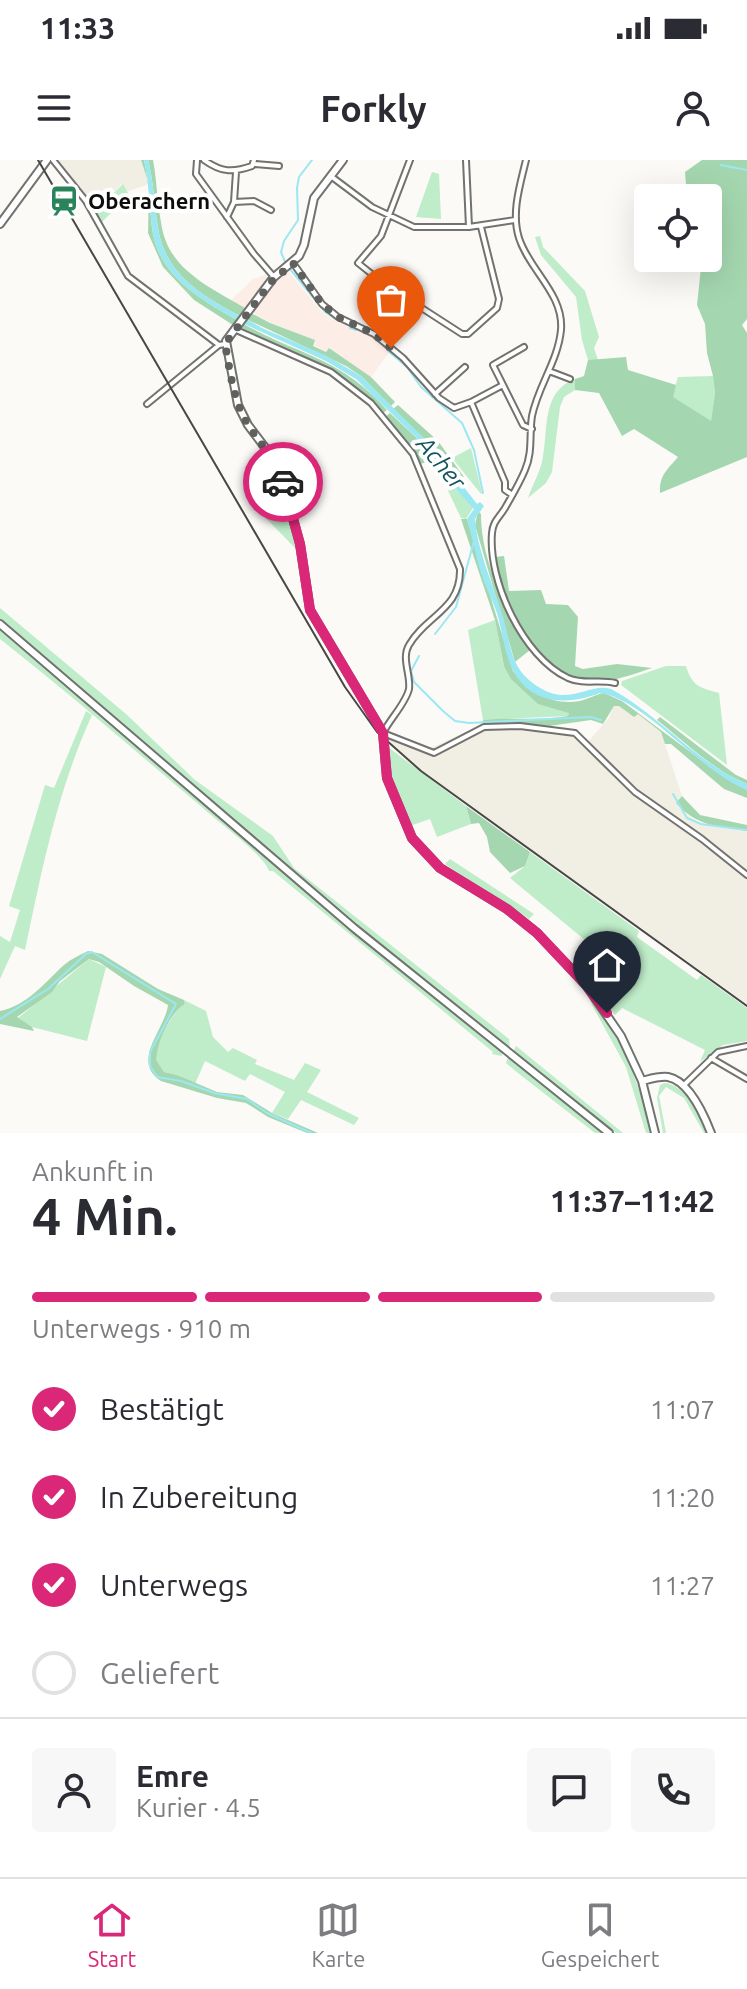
<!DOCTYPE html>
<html lang="de">
<meta charset="utf-8">
<style>
:root{--surface:#fff;--page:#f7f7f7;--text:#2b2b33;--muted:#7c7c81;--line:#e1e1e2;--accent:#db2777}
body{margin:0;font-family:Ubuntu,sans-serif;background:var(--page);color:var(--text);height:100vh;display:flex;flex-direction:column;font-size:30px;white-space:nowrap}
*{box-sizing:border-box;margin:0}
p{font-size:26px;color:var(--muted)}
.icon{flex:none;width:44px;height:44px;fill:none;stroke:currentColor;stroke-width:2;stroke-linecap:round;stroke-linejoin:round}
.map{position:relative;height:973px;overflow:hidden}
.side{display:flex;flex-direction:column;background:var(--surface);flex:1}
.side>*{flex:none}
.buttons{position:absolute;left:634px;top:24px;display:grid;gap:16px}
.buttons a{display:grid;place-items:center;width:88px;height:88px;border-radius:8px;background:var(--surface);box-shadow:0 8px 32px #0002;font-size:40px}
.pin{position:absolute;display:grid;place-items:center;width:68px;height:68px;color:#fff;margin:-82px -34px;border-radius:50% 50% 50% 0;rotate:-45deg;box-shadow:0 0 8px #0007}
.pin .icon{rotate:45deg}
.courier{position:absolute;display:grid;place-items:center;width:80px;height:80px;margin:-40px;border:6px solid #db2777;border-radius:50%;background:#fff;color:#222;box-shadow:0 2px 10px #0007}
.headline em{font-style:normal;font-weight:700}
.headline div{display:flex;flex-direction:column-reverse}
.headline{display:flex;align-items:center;justify-content:space-between;height:136px;padding:0 32px}
h1{font-size:52px;font-weight:700;line-height:60px}
.bar{display:grid;grid-template-columns:repeat(4,1fr);gap:12px 8px;align-content:center;height:96px;padding:0 32px}
.bar i{height:10px;border-radius:6px;background:var(--line)}
.bar .current{background:var(--accent)}
.bar p{grid-column:span 4}
.line{display:flex;align-items:center;gap:20px;padding:0 32px;border-top:2px solid var(--line)}
.line div{flex:1}
.round{display:grid;place-items:center;flex:none;width:84px;height:84px;border-radius:8px;background:var(--page)}
ol{padding:0 32px;list-style:none}
li{display:flex;align-items:center;gap:24px;height:88px}
li p{margin-inline-start:auto}
li .icon{padding:8px;border-radius:50%;background:var(--accent);color:#fff;stroke-width:4}
li:last-child{color:var(--muted)}
li i{width:44px;height:44px;border:4px solid var(--line);border-radius:50%}
.status{display:flex;justify-content:space-between;align-items:center;height:56px;padding:0 40px;background:var(--surface);direction:ltr}
.status svg{height:22px;fill:currentColor}
header{display:flex;justify-content:space-between;align-items:center;height:104px;padding:0 32px;background:var(--surface);font-size:36px;font-weight:700}
.tabs{display:flex;justify-content:space-around;align-items:center;height:112px;border-top:2px solid var(--line);background:var(--surface);font-size:22px;color:var(--muted)}
.tabs a{display:grid;justify-items:center;gap:4px}
.tabs .current{color:var(--accent)}
.map>svg:first-child{display:block}
</style>
<div class="status"><b>11:33</b><svg viewBox="0 0 49 12"><path d="M0 12V9h3v3zM5 12V6h3v6zM10 12V3h3v9zM15 12V0h3v12zM26 1h20v11H26zM47 4h2v5h-2z"/></svg></div>
<header><svg class="icon" aria-label="menu" viewBox="0 0 24 24"><path d="M4 6h16M4 12h16M4 18h16"/></svg>Forkly<svg class="icon" aria-label="person" viewBox="0 0 24 24"><circle cx="12" cy="8" r="4"/><path d="M4 21q1-7 8-7t8 7"/></svg></header>
<div class="map">
<svg width="747" height="973" viewBox="0 0 747 973">
<rect width="100%" height="100%" fill="#fbfaf7"/>
<path fill="#fcede7" d="M288,111l35,42 10,7 2,-3 26,12 30,21 -20,27 -42,-29 -3,4 -13,-7 2,-5 -45,-17 -39,-23 22,-21 12,-4 10,8z"/>
<path fill="#f1eee3" d="M56,0h85l8,24 -23,8 -4,-8 -27,28z
M614,546h5l15,11 3,-4 24,19 21,64 -6,7 8,10 17,11 46,7v173l-333,-239 -25,-24 3,-7 39,14 52,-24 92,12 10,9 24,-27z"/>
<path fill="#bfecc9" d="M432,12l7,2 2,45 -25,-2z
M123,24l6,11 -28,28 -6,-11z
M540,76l3,11 42,44 14,46 -5,11 4,12h-10l-6,-20 -6,-43 -35,-42 -6,-18z
M713,216l2,17 -4,29 -39,-25 6,-20z
M575,219v11l-11,7 -4,10 -8,65 -6,11 -18,15c4,-12 11,-24 14,-36 7,-30 -2,-70 33,-83z
M471,288l11,45 -1,1 -29,-36z
M446,317l5,8 20,19 2,4 -7,11 -5,-1 -19,-40z
M280,325l19,67 -43,-44z
M0,448l126,106 69,66 78,56 21,32 215,171 1,8 -3,1 -156,-128 -336,-288 -15,-12z
M495,460l9,46 63,44 2,3 -1,3 -85,4 -15,-90z
M0,467l394,336 108,88v5l-10,-2 1,-2 -220,-181h-4c-6,-17 -51,-49 -66,-63 -68,-57 -134,-115 -203,-169z
M666,506h20c6,20 14,22 33,27l8,72 -106,-80 1,-4z
M86,551l6,4c-35,77 -50,154 -67,235l-10,-4 -15,33v-43l10,6 10,-32 -11,-4 36,-121 9,3z
M388,587l78,59 5,18 -34,13 -7,-18 -20,7 -20,-51z
M530,692l109,79 -2,6 60,43 4,-5 46,33v33l-24,4 -23,17 5,-12 -83,-42 -7,7 -9,-12 29,-41 -38,-12 -87,-72 15,-12z
M450,699l84,55 -5,5c-27,-21 -57,-35 -84,-55z
M89,799l17,8 -19,74 -55,-14 -15,-8z
M593,838c30,46 45,83 60,135h-7l-20,-66 -34,-62 -2,-5z
M184,840l22,11 7,26 15,15 5,-4 24,12 -2,4 39,16 11,-17 16,7 -14,22 52,26 -5,7 -53,-25 -13,19 -16,-6 13,-21 -35,-18 -5,7 -40,-20 -10,23 -18,-9 -13,-3 -9,-12c2,-17 15,-47 30,-56z
M516,886l107,87h-7l-103,-81z
M508,897h1l93,76h-7l-77,-60 -12,-10z
M665,923c22,3 35,31 43,50h-4l-20,-35 -18,-11 -7,9 7,37h-3l-6,-35 3,-13z"/>
<path fill="#a4d7af" d="M141,0h3c6,26 5,48 9,74 8,43 49,66 84,86l-4,5 -39,-25 -31,-33 -15,-34 1,-49z
M148,0h5c4,21 4,42 8,62 6,47 47,64 84,86l-5,8c-38,-20 -75,-42 -82,-88 -4,-23 -4,-45 -10,-68z
M702,0h45v159l-5,6 5,8v124l-87,36c-1,-18 8,-24 18,-36l-44,-28 -12,7 -23,-43 -24,-3v-11l9,-3 4,-16 38,-3 2,13 48,15 -3,12 38,24 4,-28 -2,-17 -6,-23 -2,-29 -8,-19 5,-47h6v-60h-21l-2,-26z
M251,153l19,10 45,17 -2,6 13,6 3,-4 42,29 24,25 -4,4 -30,-30 -15,-10 -100,-47z
M242,163c56,32 98,34 145,87l-5,4 -24,-24 -23,-18 -96,-44z
M398,245l40,36 26,36 -6,4 -26,-35 -39,-37z
M390,253l34,32 22,31 -4,1 -11,-16 -11,3 -7,-15 -28,-32z
M478,351l3,3c0,47 25,96 49,136l-15,12 -40,-137z
M461,359h6l46,152c16,21 40,35 67,30 9,-2 16,-7 24,-8l18,8 102,76 23,13v8l-23,-9 -53,-45h-6l-4,-12 -23,-18 -4,3 -15,-11h-5l-11,18 -12,-4 -42,6 -38,-4 -28,2v-4c28,-3 57,1 85,-4l1,-3 -31,-9 -27,-25 -7,-13 -9,-46z
M504,396l5,35 32,-1 5,14 22,1 10,12 -3,49 8,3 34,-5 35,4c-21,7 -44,16 -67,13 -50,-6 -81,-82 -90,-124z
M660,557l76,58 11,5v4c-33,-13 -62,-42 -90,-64z
M682,636l18,19 47,10v6c-29,-5 -50,-4 -71,-28z
M466,646l64,46 -5,14 -15,7 -20,-21 -3,-15 -8,-14 -8,1z
M88,791l14,3 56,35 26,11 1,4c-15,8 -28,39 -29,56l8,12 13,3 40,17 26,3 29,18 46,20h-11l-39,-16 -22,-14 -29,-5 -56,-17c-31,-20 4,-51 7,-76l-34,-19 -35,-24 -10,-3 -29,22 -8,11 -35,25 15,10 2,4 -34,-7v-13c27,-5 45,-29 64,-46 7,-6 16,-10 24,-14z"/>
<path fill="#9be7f2" d="M144,0h4c6,23 6,45 10,68 7,46 44,68 82,88l-3,4c-35,-20 -76,-43 -84,-86 -4,-26 -3,-48 -9,-74z
M246,159l18,10 61,26 36,21 71,70 45,58 3,-2 4,4 -9,13c3,35 19,67 29,101 4,14 6,34 14,47 6,11 21,22 33,26 23,8 42,-10 60,-4 48,26 87,75 136,95v6c-47,-18 -102,-91 -147,-97 -34,13 -72,12 -89,-27 -7,-16 -9,-36 -14,-53 -4,-12 -10,-23 -14,-34 -7,-20 -10,-40 -16,-60l7,-10 -23,-25 -27,-39 -68,-66 -30,-18 -84,-38z"/>
<g fill="none" stroke-linecap="round" stroke-linejoin="round">
<path stroke="#9be7f2" stroke-width="2" d="M721,5l26,5
M286,104l-5,-12 3,-11 14,-21 -1,-32 2,-11 13,-17
M290,109l35,43 9,6
M350,168l6,2
M387,190l20,17 14,20 41,36 12,27 9,43
M435,474l21,-27 18,-66
M419,496l-8,15 3,11 29,29 12,10 14,2 122,-6 10,3
M673,634l14,24 14,6 46,6
M0,859l48,-30 38,-35 6,-2 84,52 -26,48v14l7,11 24,4 33,12 33,6 20,14 44,20"/>
<g stroke="#72726f" stroke-width="8">
<path id="street" d="M53,0l33,41 42,75 91,69 6,-1
M197,0l-1,14 58,80 20,23
M204,0c17,12 28,13 48,6l2,-6
M410,0l-29,76 -23,27 25,20 79,51h6l29,-26 2,-9 -18,-72
M526,0c-6,25 -15,53 -7,78 10,32 45,56 42,92 -3,31 -23,56 -29,86 -3,19 1,36 -7,54 -5,12 -13,26 -20,38 -6,10 -12,13 -13,25 -4,48 31,124 76,145 16,7 31,1 47,5
M255,4l24,2
M332,17l40,30 42,20h55l-3,-67
M234,42l20,-1 17,9
M227,57l7,-15 2,-30
M469,67l46,-7
M293,103l29,41 16,13 36,17 29,24 36,40 15,10 17,-6 34,80v8l6,4
M234,169l97,43 40,31 42,51 47,115c1,41 -34,46 -51,76 -8,13 2,30 0,44 -3,14 -19,30 -26,44l51,20 50,-26 36,-1 55,7 60,59 67,47 45,36
M524,187l-31,18 30,60 9,4
M549,211l21,8
M435,234l30,-27
M471,242l32,-17
M147,244l72,-59
M711,898l36,21
M684,925l34,-33 29,-6"/>
</g>
<g stroke="#72726f" stroke-width="10">
<path id="secondary" d="M343,0l-29,38 -10,47 -5,11 -25,21 -48,64 12,64 10,20 25,33 11,28 16,58 10,66 73,123 4,45 25,60 28,30 67,41 30,24 49,52 35,51 21,45 13,52
M0,64l47,-64
M0,464l354,304 255,205
M642,921c8,-2 17,-5 26,-4 21,4 36,38 43,56"/>
</g>
<use href="#street" stroke="#fff" stroke-width="4"/>
<use href="#secondary" stroke="#fff" stroke-width="6"/>
<path stroke="#484746" stroke-width="2" d="M38,0l307,527 32,45 44,39 326,235"/>
</g>
<g fill="none" stroke-linecap="round" stroke-linejoin="round">
<path stroke="#60605e" stroke-width="8" stroke-dasharray="0 14.4" d="M283,322c-8,-24 -23,-38 -36,-59 -14,-23 -17,-53 -22,-79l46,-62 22,-19 29,41 16,13 36,17 17,14"/>
<path stroke="#db2777" stroke-width="10" d="M283,322l17,62 10,66 73,123 4,45 25,60 28,30 67,41 30,24 49,52 21,28"/>
</g>
<defs>
<g id="station-bare" transform="scale(2.4)"><path d="M-3-6H3Q5-6 5-4V2Q5 4 3 4L4.5 6H3L1.5 4h-3L-3 6H-4.5L-3 4Q-5 4-5 2V-4Q-5-6-3-6ZM-3.5-4v3h7v-3ZM-3.5 1v1.5H-2V1ZM2 1v1.5H3.5V1Z" fill="#29845b" stroke="#fff" stroke-width="2.5" paint-order="stroke"/></g>
</defs>
<g fill-rule="evenodd">
<use href="#station-bare" x="64" y="41"/>
</g>
<g text-anchor="middle" stroke-width="8" stroke-linejoin="round" paint-order="stroke">
<g font-size="22" font-weight="bold" fill="#0d0d0c" stroke="#fff" text-anchor="start">
<text x="88" y="49">Oberachern</text>
</g>
<g font-size="24" font-style="italic" fill="#14555d" stroke="#fff">
<text transform="translate(441 303) rotate(50)" y="8">Acher</text>
</g>
</g>
</svg>
<div class="buttons">
<a><svg class="icon" aria-label="locate" viewBox="0 0 24 24"><circle cx="12" cy="12" r="6"/><path d="M12 2v4M12 18v4M2 12h4M18 12h4"/></svg></a>
</div>
<div class="pin" style="left:391px;top:188px;background:#ea580c"><svg class="icon" aria-label="bag" viewBox="0 0 24 24"><path d="M5 8h14l-1 12H6zM9 8a3 3 0 0 1 6 0"/></svg></div>
<div class="pin" style="left:607px;top:853px;background:#1f2937"><svg class="icon" aria-label="home" viewBox="0 0 24 24"><path d="M3 11l9-7 9 7M6 9v11h12V9"/></svg></div>
<div class="courier" style="left:283px;top:322px"><svg class="icon" aria-label="car" viewBox="0 0 24 24"><path d="M5 17H2v-5l4-1 3-4h7l3 4 3 1v5h-3M9 17h6M6 11h13"/><circle cx="7" cy="17" r="2"/><circle cx="17" cy="17" r="2"/></svg></div>
</div>
<section class="side">
<div class="headline"><div><h1>4 Min.</h1><p>Ankunft in</p></div><em>11:37–11:42</em></div>
<div class="bar"><i class="current"></i><i class="current"></i><i class="current"></i><i></i><p>Unterwegs · 910 m</p></div>
<ol>
<li><svg class="icon" aria-label="check" viewBox="0 0 24 24"><path d="M5 12l5 5 9-10"/></svg>Bestätigt<p>11:07</p></li>
<li><svg class="icon" aria-label="check" viewBox="0 0 24 24"><path d="M5 12l5 5 9-10"/></svg>In Zubereitung<p>11:20</p></li>
<li><svg class="icon" aria-label="check" viewBox="0 0 24 24"><path d="M5 12l5 5 9-10"/></svg>Unterwegs<p>11:27</p></li>
<li><i></i>Geliefert</li>
</ol>
<div class="line" style="height:144px"><a class="round"><svg class="icon" aria-label="person" viewBox="0 0 24 24"><circle cx="12" cy="8" r="4"/><path d="M4 21q1-7 8-7t8 7"/></svg></a><div><b>Emre</b><p>Kurier · 4.5</p></div><a class="round"><svg class="icon" aria-label="chat" viewBox="0 0 24 24"><path d="M4 5h16v11H9l-5 4z"/></svg></a><a class="round"><svg class="icon" aria-label="phone" viewBox="0 0 24 24"><path d="M5 4h4l2 5-3 2q2 4 5 5l2-3 5 2v4C11 20 4 13 5 4z"/></svg></a></div>
</section>
<nav class="tabs">
<a class="current"><svg class="icon" aria-label="home" viewBox="0 0 24 24"><path d="M3 11l9-7 9 7M6 9v11h12V9"/></svg>Start</a>
<a><svg class="icon" aria-label="map" viewBox="0 0 24 24"><path d="M3 6l6-2 6 2 6-2v14l-6 2-6-2-6 2zM9 4v14M15 6v14"/></svg>Karte</a>
<a><svg class="icon" aria-label="saved" viewBox="0 0 24 24"><path d="M7 4h10v16l-5-4-5 4z"/></svg>Gespeichert</a>
</nav>
